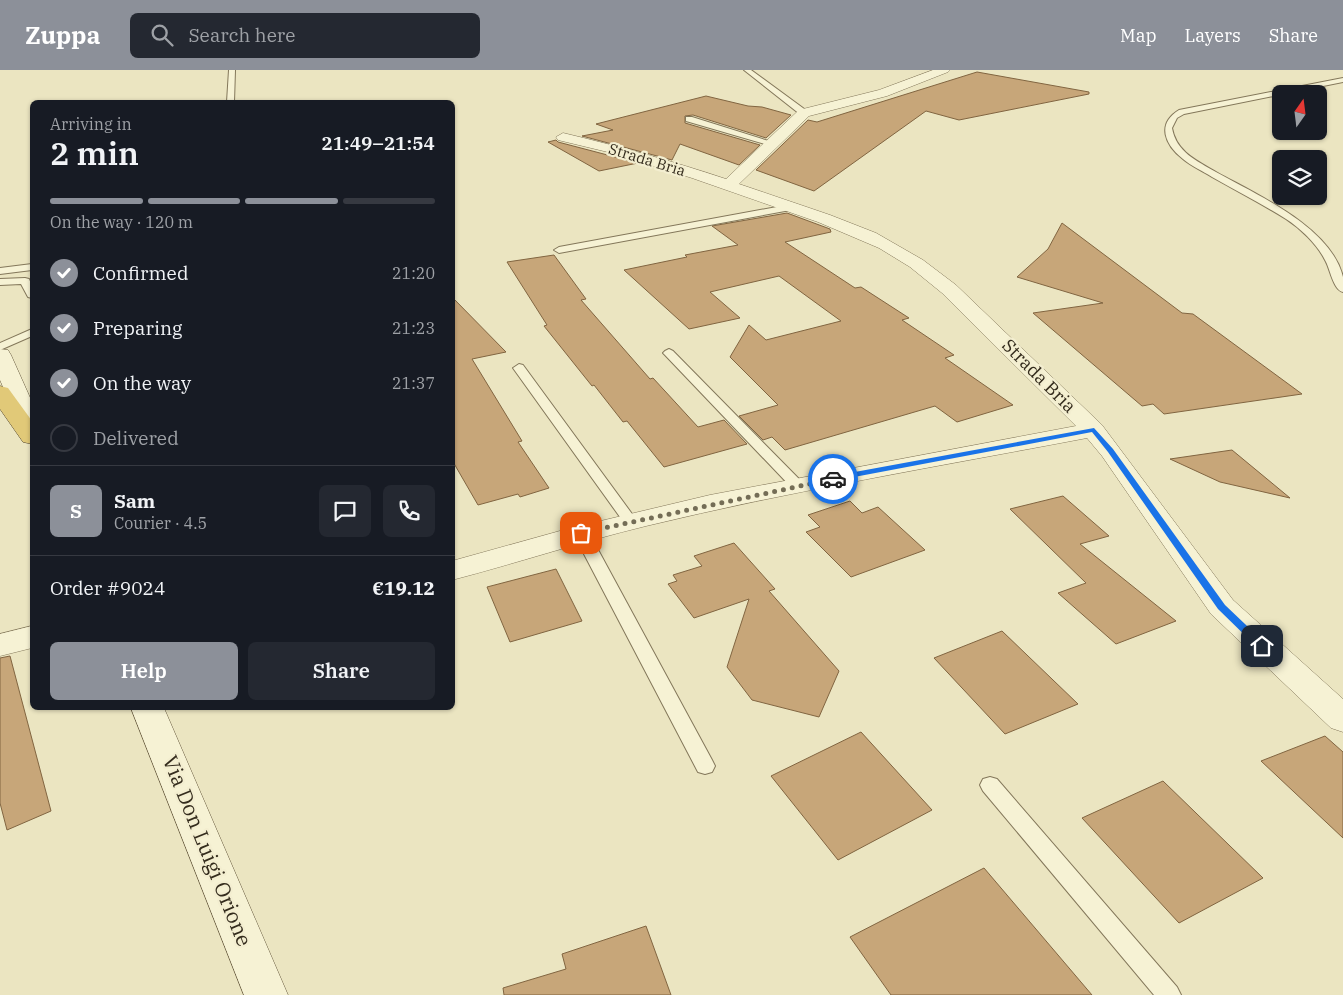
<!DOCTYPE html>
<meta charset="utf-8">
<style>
:root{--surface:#171b24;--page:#242831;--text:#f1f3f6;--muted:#9ea1a6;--line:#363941;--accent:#8c9099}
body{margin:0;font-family:"IBM Plex Serif",serif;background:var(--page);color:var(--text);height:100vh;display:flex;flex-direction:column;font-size:19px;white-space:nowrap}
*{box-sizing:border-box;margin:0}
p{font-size:16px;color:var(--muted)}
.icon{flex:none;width:28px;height:28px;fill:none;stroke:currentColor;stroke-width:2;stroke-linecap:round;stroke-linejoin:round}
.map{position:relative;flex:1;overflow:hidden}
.details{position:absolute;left:30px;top:30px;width:425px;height:610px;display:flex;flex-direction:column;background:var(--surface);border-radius:8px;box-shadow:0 1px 4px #0004}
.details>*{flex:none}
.needle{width:32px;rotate:14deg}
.buttons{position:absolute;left:1272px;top:15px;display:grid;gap:10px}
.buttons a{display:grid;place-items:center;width:55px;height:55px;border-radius:8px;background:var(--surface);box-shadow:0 1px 4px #0004;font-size:25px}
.pin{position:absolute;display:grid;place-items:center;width:42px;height:42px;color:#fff;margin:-21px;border-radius:10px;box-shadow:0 2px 8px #0006}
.courier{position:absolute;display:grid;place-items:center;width:50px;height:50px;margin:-25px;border:4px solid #1a73e8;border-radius:50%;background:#fff;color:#222;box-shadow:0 1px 6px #0007}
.overview em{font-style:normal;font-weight:600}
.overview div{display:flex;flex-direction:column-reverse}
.overview{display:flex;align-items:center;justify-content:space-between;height:85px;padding:0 20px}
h1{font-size:32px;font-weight:600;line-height:38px}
.bar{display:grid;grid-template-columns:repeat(4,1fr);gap:8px 5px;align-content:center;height:60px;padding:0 20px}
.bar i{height:6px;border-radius:4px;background:var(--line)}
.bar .current{background:var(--accent)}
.bar p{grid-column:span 4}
.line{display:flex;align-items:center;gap:12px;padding:0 20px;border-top:1px solid var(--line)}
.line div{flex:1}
.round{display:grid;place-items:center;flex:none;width:52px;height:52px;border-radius:8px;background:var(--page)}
ol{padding:0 20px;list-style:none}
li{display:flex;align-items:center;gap:15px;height:55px}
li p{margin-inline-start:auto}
li .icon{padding:5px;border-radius:50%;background:var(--accent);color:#fff;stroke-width:4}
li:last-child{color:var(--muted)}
li i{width:28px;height:28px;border:2px solid var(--line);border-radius:50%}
.action{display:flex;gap:10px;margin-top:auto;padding:10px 20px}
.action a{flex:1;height:58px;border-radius:8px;background:var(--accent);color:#fff;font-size:20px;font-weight:600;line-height:58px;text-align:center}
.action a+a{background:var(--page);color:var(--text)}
header{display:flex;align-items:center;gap:30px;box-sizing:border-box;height:70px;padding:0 25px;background:var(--accent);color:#fff}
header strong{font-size:24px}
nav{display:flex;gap:28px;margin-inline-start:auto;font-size:18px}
.search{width:350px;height:45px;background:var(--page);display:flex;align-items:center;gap:12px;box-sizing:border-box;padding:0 18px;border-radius:8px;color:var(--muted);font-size:19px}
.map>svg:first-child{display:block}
</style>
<header>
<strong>Zuppa</strong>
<div class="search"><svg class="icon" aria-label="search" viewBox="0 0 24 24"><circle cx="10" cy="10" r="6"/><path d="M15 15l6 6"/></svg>Search here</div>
<nav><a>Map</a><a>Layers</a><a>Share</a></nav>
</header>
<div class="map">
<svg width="1343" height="925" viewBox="0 0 1343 925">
<rect width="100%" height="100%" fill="#ebe5c1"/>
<path fill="#c7a679" stroke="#816541" d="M977,2l112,20v2l-130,26 -33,-9 -112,80 -58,-21 52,-50 9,2z
M706,26l42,10 14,1 29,8 -25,23 -73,-23 -8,1v7l75,22 -21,20 -59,-21 -8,16 -90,-24 31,-6 -17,-6z
M556,70l2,2 80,21 -39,8 -51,-29z
M787,143l43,16 1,3 -46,10 70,46 6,-1 48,31 -7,2 52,35 -9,3 68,47 -56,17 -22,-16 -150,44 -13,-13 -9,3 -24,-24 39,-11 -48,-48 19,-32 17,15 75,-19 -62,-45 -69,16 30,26 -51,11 -65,-59 63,-13 -2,-2 53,-10 -26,-19z
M1062,153l120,90 11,1 109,80 -138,20 -11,-10 -11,2 -109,-93 70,-10 -86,-26 31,-28z
M554,185l32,44 -5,1 69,79 3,-1 45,49 26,-7 23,24 -83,23 -37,-46 -4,1 -29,-37 -2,1 -48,-60 3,-1 -40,-63z
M452,227l54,55 -34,7 50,82 -4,1 31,46 -29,9 -2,-3 -40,11 -26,-45z
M1232,380l58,48 -70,-16 -50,-23z
M1063,426l46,40 -29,8 96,77 -60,23 -58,-51 28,-10 -76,-74z
M850,431l12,12 16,-6 47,43 -74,27 -45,-45 14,-5 -12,-12z
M734,473l41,46 -6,2 70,80 -20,46 -67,-17 -25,-33 22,-68 -55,19 -26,-34 9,-3 -4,-6 29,-9 -8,-10z
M556,499l26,52 -72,21 -23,-55z
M1002,561l76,73 -73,30 -71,-76z
M10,586l41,155 -44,19 -7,-27v-145z
M861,662l71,78 -94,50 -67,-84z
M1325,666l18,16v86l-82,-77z
M1163,711l100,97 -84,45 -97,-105z
M984,798l108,127h-201l-41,-58z
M646,856l25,69h-167l-1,-7 63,-19 -4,-15z"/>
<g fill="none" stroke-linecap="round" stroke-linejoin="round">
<g stroke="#83775a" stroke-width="2">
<path id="service" d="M229,0h6l-1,32h-7z
M744,0h7l56,41v4h-6z
M1343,8v4l-159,32 -7,4 -5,10c4,24 25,33 44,44 41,23 115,55 127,105 0,4 0,10 0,15 -10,-2 -13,-24 -18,-32 -8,-16 -25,-32 -39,-41 -24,-15 -49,-28 -74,-42 -9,-6 -21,-11 -29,-18 -18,-14 -27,-35 -4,-49z
M686,47h6l83,26 -7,2 -82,-24z
M793,134l4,3 -1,2 -237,44 -5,-3 5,-3z
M32,194v6l-32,4v-6z
M25,208l4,1 3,7v12l-4,-1 -7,-13 -21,1v-6z
M32,259v7l-32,14v-7z
M669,279l4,2 129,131 2,3 -2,3h-10l-127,-133 -2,-2 2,-2z
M519,294l4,1 112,153 2,3 -2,3h-10l-112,-156z
M581,458l5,2 3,3 123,227 3,6 -3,6 -7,2 -7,-2 -125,-239 3,-3z
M990,707l7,2 180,208 4,8h-27l-171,-204 -3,-6 3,-6z"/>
</g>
<g stroke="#83775a" stroke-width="1">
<path id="minor" d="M933,0h17l-2,2 -61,24 -78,20 -70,68 91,31 46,18 47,27 33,25 146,140 131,175 110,99v33l-12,-4 -120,-114 -109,-158 -15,-18c-147,28 -296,53 -441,88 -66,16 -129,37 -194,54v-19l115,-32 143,-34 366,-69 -134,-133 -32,-26 -31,-19 -61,-26 -126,-44 -80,-25 -54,-13 -2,-3 7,-4c55,13 109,28 163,46l73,-69 80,-20z
M32,556v22l-32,8v-22z"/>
</g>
<g stroke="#65583d" stroke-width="1">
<path id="secondary" d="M0,279l8,1 3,5 21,47v32l-8,-2 -4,-5 -20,-47z
M131,638h33l124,287h-44z"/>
</g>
<g stroke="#51442e" stroke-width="1">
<path id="trunk" d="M0,316l8,2 24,33v23l-9,-2 -23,-33z"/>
</g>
<use href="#service" fill="#f6f2d4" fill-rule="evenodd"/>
<use href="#minor" fill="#f6f2d4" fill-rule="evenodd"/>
<use href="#secondary" fill="#f6f2d4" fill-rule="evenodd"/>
<use href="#trunk" fill="#e1c978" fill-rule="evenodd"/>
</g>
<path fill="#1a73e8" d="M1094,358l19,21 112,156 41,39v5h-7l-41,-40 -110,-157 -16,-20 -259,49 -4,-2 4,-3z"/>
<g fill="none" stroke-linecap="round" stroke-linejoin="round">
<path stroke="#746d56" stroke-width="5" stroke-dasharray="0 9" d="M581,463l252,-54"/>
</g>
<g text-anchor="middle" stroke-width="4.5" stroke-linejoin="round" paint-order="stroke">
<g font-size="15" fill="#342c1d" stroke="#f3eed0">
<text transform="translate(647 90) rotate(17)" y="5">Strada Bria</text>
</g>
<g font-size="18" fill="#342c1d" stroke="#f3eed0">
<text transform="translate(1039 306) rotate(45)" y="6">Strada Bria</text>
</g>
<g font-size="21" fill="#342c1d" stroke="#f3eed0">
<text transform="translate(207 781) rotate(68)" y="7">Via Don Luigi Orione</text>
</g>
</g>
</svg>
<div class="buttons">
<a><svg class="needle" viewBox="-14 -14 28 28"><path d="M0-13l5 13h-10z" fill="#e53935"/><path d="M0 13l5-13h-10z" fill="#9ea1a6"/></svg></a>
<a><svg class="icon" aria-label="layers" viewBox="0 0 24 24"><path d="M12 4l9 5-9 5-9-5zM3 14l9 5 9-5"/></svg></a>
</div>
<div class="pin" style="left:581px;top:463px;background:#ea580c"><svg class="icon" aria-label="bag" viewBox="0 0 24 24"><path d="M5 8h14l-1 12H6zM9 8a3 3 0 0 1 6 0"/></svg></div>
<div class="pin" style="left:1262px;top:576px;background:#1f2937"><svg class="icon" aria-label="home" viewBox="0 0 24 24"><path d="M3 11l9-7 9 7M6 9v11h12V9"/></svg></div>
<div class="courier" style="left:833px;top:409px"><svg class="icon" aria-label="car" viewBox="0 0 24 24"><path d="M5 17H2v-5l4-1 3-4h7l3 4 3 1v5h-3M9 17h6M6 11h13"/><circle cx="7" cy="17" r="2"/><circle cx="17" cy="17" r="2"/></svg></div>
<section class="details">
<div class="overview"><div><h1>2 min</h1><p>Arriving in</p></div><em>21:49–21:54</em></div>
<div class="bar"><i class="current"></i><i class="current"></i><i class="current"></i><i></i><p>On the way · 120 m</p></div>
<ol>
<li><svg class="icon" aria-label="check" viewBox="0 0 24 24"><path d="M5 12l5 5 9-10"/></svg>Confirmed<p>21:20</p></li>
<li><svg class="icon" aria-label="check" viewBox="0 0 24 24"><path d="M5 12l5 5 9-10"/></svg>Preparing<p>21:23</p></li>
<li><svg class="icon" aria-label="check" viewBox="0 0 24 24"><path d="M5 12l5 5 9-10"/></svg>On the way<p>21:37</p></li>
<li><i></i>Delivered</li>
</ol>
<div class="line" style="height:90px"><b class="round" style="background:var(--accent);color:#fff">S</b><div><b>Sam</b><p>Courier · 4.5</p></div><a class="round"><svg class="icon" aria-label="chat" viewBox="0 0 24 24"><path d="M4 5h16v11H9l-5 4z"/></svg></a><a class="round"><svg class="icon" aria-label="phone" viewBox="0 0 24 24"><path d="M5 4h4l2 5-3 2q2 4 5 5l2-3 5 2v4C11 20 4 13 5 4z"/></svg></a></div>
<div class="line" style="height:65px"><div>Order #9024</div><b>€19.12</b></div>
<div class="action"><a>Help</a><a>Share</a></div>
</section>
</div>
